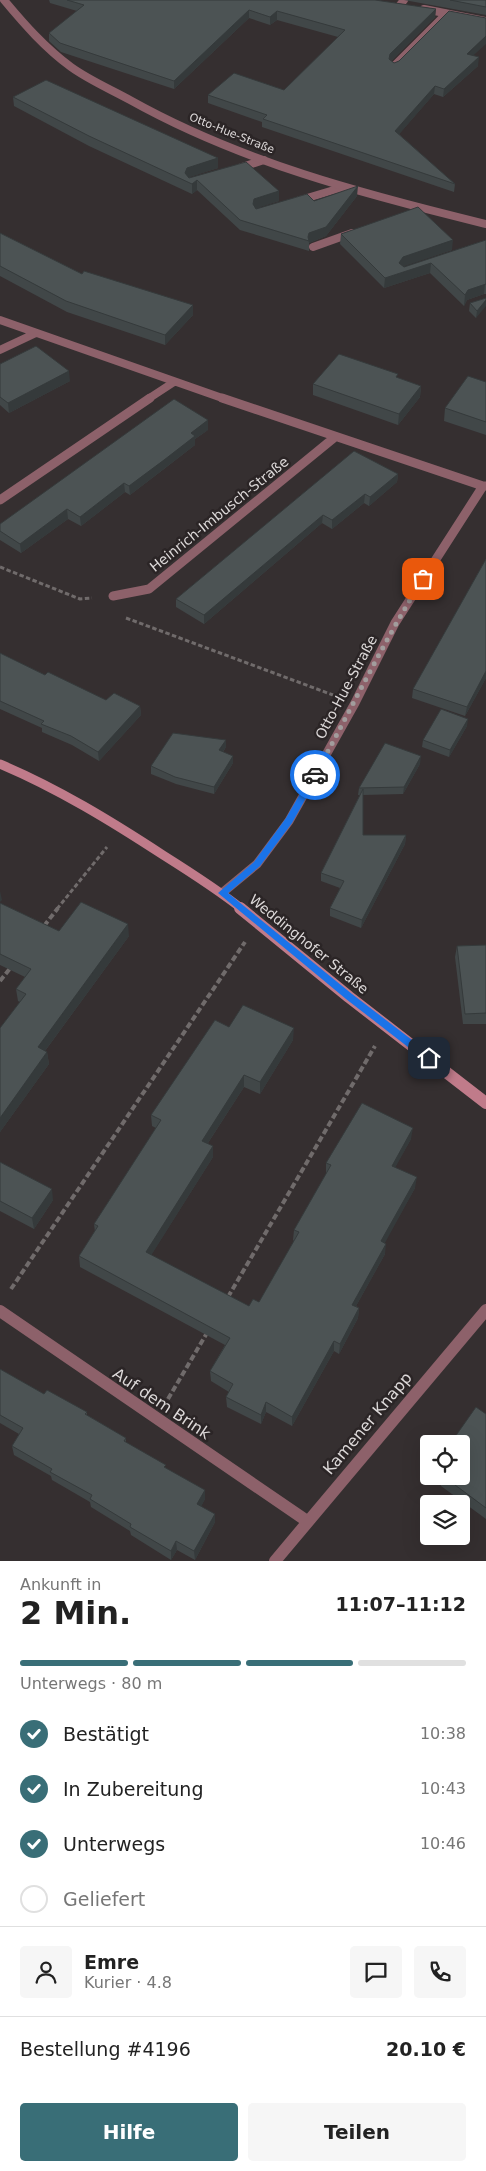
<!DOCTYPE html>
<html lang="de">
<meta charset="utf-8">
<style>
:root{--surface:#fff;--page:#f6f6f6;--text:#222;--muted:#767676;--line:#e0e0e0;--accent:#396e77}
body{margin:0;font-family:"DejaVu Sans",sans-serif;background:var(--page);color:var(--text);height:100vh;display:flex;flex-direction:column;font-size:19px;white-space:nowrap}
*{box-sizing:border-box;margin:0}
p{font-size:16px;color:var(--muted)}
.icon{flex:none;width:28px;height:28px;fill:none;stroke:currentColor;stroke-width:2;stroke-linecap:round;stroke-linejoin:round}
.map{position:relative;height:1561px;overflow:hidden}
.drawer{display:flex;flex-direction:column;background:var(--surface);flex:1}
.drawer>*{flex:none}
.buttons{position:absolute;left:420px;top:1435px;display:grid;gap:10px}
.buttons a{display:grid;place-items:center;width:50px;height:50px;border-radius:5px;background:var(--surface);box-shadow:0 5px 20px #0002;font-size:25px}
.pin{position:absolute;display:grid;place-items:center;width:42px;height:42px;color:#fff;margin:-21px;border-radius:10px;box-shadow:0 2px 8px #0006}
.courier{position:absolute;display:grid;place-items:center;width:50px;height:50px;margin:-25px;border:4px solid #1a73e8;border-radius:50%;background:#fff;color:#222;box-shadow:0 1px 6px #0007}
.summary em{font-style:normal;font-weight:800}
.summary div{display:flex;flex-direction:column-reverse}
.summary{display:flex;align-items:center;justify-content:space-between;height:85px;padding:0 20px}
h1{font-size:32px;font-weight:800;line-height:38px}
.bar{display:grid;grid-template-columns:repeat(4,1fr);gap:8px 5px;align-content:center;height:60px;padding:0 20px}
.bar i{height:6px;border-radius:4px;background:var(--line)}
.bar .on{background:var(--accent)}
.bar p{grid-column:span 4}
.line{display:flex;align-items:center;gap:12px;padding:0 20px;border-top:1px solid var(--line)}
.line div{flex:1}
.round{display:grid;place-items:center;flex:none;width:52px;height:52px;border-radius:5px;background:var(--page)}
ol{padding:0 20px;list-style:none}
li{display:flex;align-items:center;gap:15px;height:55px}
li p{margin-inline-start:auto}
li .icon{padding:5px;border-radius:50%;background:var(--accent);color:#fff;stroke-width:4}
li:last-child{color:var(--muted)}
li i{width:28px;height:28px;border:2px solid var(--line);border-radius:50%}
.button{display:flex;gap:10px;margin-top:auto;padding:10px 20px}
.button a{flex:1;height:58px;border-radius:5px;background:var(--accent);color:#fff;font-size:20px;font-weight:800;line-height:58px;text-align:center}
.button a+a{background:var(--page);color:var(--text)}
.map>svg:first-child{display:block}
</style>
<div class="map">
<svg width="486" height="1561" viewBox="0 0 486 1561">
<rect width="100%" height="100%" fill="#352f30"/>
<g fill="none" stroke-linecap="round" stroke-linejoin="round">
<path stroke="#706b6b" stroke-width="3" stroke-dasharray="4.5 2.5" stroke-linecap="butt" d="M0,567l80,32 12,-1
M126,618l207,77
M57,909l50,-62"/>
<path stroke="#706b6b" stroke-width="4" stroke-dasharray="6 3" stroke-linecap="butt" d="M44,926l14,-18
M0,981l12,-15
M11,1289l234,-347
M228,1297l147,-251
M168,1399l39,-66"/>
<path stroke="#8d616a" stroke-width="8" d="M394,66l52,-52
M239,168l25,-8
M297,201l47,-14
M313,247l39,-14"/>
<path stroke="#8d616a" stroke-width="8" d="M4,0c20,24 41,48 67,67 18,13 39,22 59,33 111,62 233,94 356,124
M400,5l4,-5
M424,9l62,12
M0,320l225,79
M0,350l36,-17
M148,399l26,-17"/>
<path stroke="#8d616a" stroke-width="9" d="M222,398l261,88
M0,500l150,-102
M113,596l36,-7 186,-152
M222,893l35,-29 32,-43 66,-118 40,-80 88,-137h3"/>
<path stroke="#8d616a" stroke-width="12" d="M0,1311l307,210
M275,1561l211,-251"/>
<path stroke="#c07b8a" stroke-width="9" d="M0,764c57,24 111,57 163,91 27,17 54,34 79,54"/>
<path stroke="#c07b8a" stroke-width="12" d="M240,908l109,89 137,106"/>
</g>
<path fill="#414748" d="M49,0h326l61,9 -1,8 -44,44 3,2 79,-7 5,10 -35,31 -9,-3 -35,40 56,50 -1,8 -192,-65v-5l-54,-19v-8l76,-5 54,-53 -61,-17 -7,5 -21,-7 -75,71 -113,-37 -12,-11v-8l28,-22 -27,-8z
M404,0h82v15z
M13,97l205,71 -29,9 90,14v10l-23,7 101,-12 -31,40 -17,7v8l-69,-21 -43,-40 -5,4 -103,-48 -75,-40z
M0,233l82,41 111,41 -28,30 -98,-33 -67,-36z
M341,234l111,16 -49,16 1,1 82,-27v54h-2l-17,6 -3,6 -34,-33 -46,15 -44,-44z
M486,298l-10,20 -7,-7 1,-8z
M0,364l70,17 -61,32 -9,-8z
M398,378l23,8 -1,11 -22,28 -85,-30v-11z
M486,382v53l-42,-14 1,-13z
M208,430l-13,9v6l-31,24 -34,26 -5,-3 -44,34 -13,-7 -47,34 -21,-13v-16z
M354,451l44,23 -1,8 -28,24 -5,-3 -32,26 -10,-6 -118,101 -28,-17v-8z
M486,559v119l-21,38 -53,-18 1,-9z
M0,653l45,22 61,25 34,6 1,9 -42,46 -27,-16 -30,-13v-4l-42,-19z
M467,726l-18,31 -27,-10 1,-7z
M226,747l-3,5 10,11 -19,31 -38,-10 -25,-10v-8z
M420,764l-17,30 -40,1v40h43l-1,9 -44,84 -31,-12v-8l10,-20 -19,-7v-8l39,-78h-2l1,-7z
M0,903l59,28 70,5 -84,115 2,1 2,12 -49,68v-104l20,-26 -2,-1 -2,-12 9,-12 -25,-12z
M486,945v79h-23l-8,-67 2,-11z
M229,1027l64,13 -33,54 -16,-7 -36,56 5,14 -62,98 98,51 10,-4 35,-61 -1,-1 1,-10 32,-56v-11l85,-24 -16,28 20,21 -31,55 1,11 -29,52 3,2 -1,10 -19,36 -5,-3 -42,75 -26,-14 -5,12 -34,-17 -1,-10 3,-5 -18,-11 -1,-10 15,-26 -145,-78 -1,-11 16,-24 -1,-8 62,-96 -4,-2 -1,-11z
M0,1162l53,38 -19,29 -34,-18z
M0,1369l44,25 43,18v3l39,23v4l40,26 39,31 -4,7 14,16 -20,38 -18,-10 -6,10 -40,-25 -1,-4 -39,-24 -1,-5 -38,-22 -1,-4 -37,-21 -2,-9 7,-12 -19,-11z
M486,1414v105l-45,-33 -2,-10h22z"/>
<path fill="#353a3b" d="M436,9l-1,8 -45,45 -1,6 1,-14z
M249,10v8l-75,71v-8z
M277,11v9l-7,5v-8z
M486,36v8l-20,18 1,-8z
M479,57l-1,9 -35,31 1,-8z
M435,86l-1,8 -39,45v-8z
M218,158v10l-31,10 -2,-5 2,-5z
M197,180v10l-5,4v-10z
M358,186l-1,10 -31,40 -17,7 -1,-6 1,-4z
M279,191v10l-25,8 -1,-5 1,-5z
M453,240l-1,10 -50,17 -3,-4 4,-6z
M431,263l-1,10 -46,15 1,-10z
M485,283l-1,11 -17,6 -3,6 1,-11 3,-5z
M486,300v6l-10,12 1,-7z
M193,305v10l-28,30v-10z
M69,371l1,10 -61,32 -1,-10z
M421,386l-1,11 -22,28 1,-11z
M208,420v10l-13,9v6l-65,50 -1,-9 62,-53z
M398,474l-1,8 -28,24 1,-9z
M124,483l1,9 -44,34 -1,-9z
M365,494l-1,9 -32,26v-9z
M67,509l1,10 -47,34 -1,-9z
M323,515l-1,8 -118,101v-9z
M486,671v7l-21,38 2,-9z
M140,706l1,9 -42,46 -1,-9z
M468,719l-1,7 -18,31 1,-7z
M226,740v7l-7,10v-7z
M233,756v7l-19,31v-7z
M421,756l-1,8 -17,30 1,-7z
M406,835l-1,9 -44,84 1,-8z
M0,891l2,9 -2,2z
M128,924l1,12 -90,123 -1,-12z
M294,1028l-1,12 -33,54v-12z
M47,1052l2,12 -49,68v-14z
M244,1075v12l-42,65v-11z
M413,1128l-2,11 -21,38 2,-11z
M213,1146v11l-66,105 -1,-10z
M417,1177l-2,11 -35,64 1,-11z
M52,1189l1,11 -19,29 -2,-11z
M386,1244l-1,10 -34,61 1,-10z
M359,1308l-1,10 -19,36 1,-10z
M334,1341v10l-42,75v-9z
M266,1402v10l-5,12v-9z
M205,1490v9l-7,14 -1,-9z
M215,1514v8l-20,38 -1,-9z
M176,1541l1,9 -6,10v-9z"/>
<path fill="#4c5354" stroke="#353a3b" d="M67,0h308l61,9 -46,45 -1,5 5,4 5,-2 50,-50 37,7v18l-19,18 12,3 -35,32 -9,-3 -40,45 60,53 -192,-65 4,-4 -59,-20 26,-22 50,17 61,-60 -68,-19 -7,6 -21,-7 -75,71 -114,-38 -11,-10 35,-28z
M450,0h36v7z
M46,80l172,78 -31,10 -2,5 4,5 57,-16 33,29 -25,8 -1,5 3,5 51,-15 7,7 44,-15 -32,41 -17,6 -1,4 1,4 -69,-21 -43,-40 -5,4 -103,-48 -76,-39z
M418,207l35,33 -50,17 -4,6 5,4 82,-27v44l-18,6 -3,5 -34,-32 -46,15 -44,-44z
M0,233l82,41 2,-3 109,34 -28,30 -99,-34 -66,-35z
M486,298v2l-9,11 -7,-8z
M36,346l33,25 -61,32 -8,-6v-33z
M339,354l59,20 -2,3 25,9 -22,28 -86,-30z
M468,376l18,6v40l-41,-14z
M174,399l34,21 -17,13 4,3 -31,24 -35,26 -5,-3 -44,34 -13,-8 -47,35 -20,-13v-7z
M354,451l44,23 -28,23 -5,-3 -33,26 -9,-5 -119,100 -28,-16z
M486,559v112l-19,36 -54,-18z
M0,653l45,22 3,-3 58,28 8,-7 26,13 -42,46 -27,-16 -30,-12 3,-3 -44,-20z
M441,709l27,10 -18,31 -27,-10z
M173,733l53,7 -7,10 14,6 -19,31 -39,-10 -24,-11z
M385,743l36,13 -17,31 -45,1z
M363,789v46h43l-44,85 -32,-12 14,-27 -23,-8z
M81,902l47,22 -90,123 9,5 -47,66v-90l26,-34 -10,-5 15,-20 -31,-15v-51l59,28z
M486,945v68l-21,1 -8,-68z
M243,1005l51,23 -34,54 -16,-7 -42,66 11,5 -67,106 103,54 4,-7 6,3 40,-70 -5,-2 37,-65 -5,-2 36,-60 51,25 -21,38 25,11 -36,64 5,3 -34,61 7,3 -19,36 -6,-3 -42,76 -26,-15 -5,13 -35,-18 7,-13 -23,-13 20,-33 -151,-82 19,-30 -4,-2 67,-104 -10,-5 64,-95 14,7z
M0,1162l52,27 -20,29 -32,-17z
M0,1369l44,25 3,-4 40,22 -2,2 41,24 -2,3 42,24 -2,2 41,23 -8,14 18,10 -21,37 -18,-10 -5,10 -41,-24 1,-3 -41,-25 2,-4 -42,-23 2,-3 -40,-23 11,-18 -23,-13z
M476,1407l10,7v94l-43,-32h18v-32h-11z"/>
<path fill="#1a73e8" d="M315,772l4,3 -27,48 -32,43 -32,27 124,101 81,62v5h-7l-80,-62 -128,-106 36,-31 32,-44 26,-45z"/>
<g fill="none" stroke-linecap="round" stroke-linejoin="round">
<path stroke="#a29d9d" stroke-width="5" stroke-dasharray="0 9" d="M315,775c36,-65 68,-133 108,-196"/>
</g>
<g text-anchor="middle" stroke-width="5" stroke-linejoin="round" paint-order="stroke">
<g font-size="11" fill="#dcd8d8" stroke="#2b2526">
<text transform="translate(232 133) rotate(22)" y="4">Otto-Hue-Straße</text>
</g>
<g font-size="14" fill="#dcd8d8" stroke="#2b2526">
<text transform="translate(219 514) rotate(-39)" y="5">Heinrich-Imbusch-Straße</text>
<text transform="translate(346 687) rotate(-62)" y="5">Otto-Hue-Straße</text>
<text transform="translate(309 944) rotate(39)" y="5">Weddinghofer Straße</text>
</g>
<g font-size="16" fill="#dcd8d8" stroke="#2b2526">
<text transform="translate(162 1403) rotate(34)" y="6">Auf dem Brink</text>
<text transform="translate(367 1423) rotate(-50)" y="6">Kamener Knapp</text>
</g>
</g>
</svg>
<div class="buttons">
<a><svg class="icon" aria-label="locate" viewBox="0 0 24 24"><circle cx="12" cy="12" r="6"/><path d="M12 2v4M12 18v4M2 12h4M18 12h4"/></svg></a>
<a><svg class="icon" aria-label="layers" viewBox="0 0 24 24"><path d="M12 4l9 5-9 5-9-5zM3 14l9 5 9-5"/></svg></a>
</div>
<div class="pin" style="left:423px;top:579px;background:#ea580c"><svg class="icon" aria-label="bag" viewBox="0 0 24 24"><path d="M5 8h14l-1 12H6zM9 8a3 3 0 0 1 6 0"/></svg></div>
<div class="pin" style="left:429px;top:1058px;background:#1f2937"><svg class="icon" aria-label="home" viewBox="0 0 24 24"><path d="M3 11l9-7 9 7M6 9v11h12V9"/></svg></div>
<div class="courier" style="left:315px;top:775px"><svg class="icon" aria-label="car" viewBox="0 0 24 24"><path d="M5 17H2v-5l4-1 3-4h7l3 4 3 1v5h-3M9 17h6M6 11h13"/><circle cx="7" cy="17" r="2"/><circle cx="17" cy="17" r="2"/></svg></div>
</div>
<section class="drawer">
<div class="summary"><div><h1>2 Min.</h1><p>Ankunft in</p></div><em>11:07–11:12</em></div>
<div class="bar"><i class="on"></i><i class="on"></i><i class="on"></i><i></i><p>Unterwegs · 80 m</p></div>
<ol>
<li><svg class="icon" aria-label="check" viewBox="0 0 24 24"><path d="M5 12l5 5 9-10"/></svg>Bestätigt<p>10:38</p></li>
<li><svg class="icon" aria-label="check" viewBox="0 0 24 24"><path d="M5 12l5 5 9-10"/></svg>In Zubereitung<p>10:43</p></li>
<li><svg class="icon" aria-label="check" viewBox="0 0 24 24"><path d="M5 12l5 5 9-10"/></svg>Unterwegs<p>10:46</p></li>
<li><i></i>Geliefert</li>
</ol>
<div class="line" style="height:90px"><a class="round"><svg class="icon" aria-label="person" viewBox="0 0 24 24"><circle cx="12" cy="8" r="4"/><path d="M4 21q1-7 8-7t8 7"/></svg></a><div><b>Emre</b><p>Kurier · 4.8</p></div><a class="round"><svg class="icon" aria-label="chat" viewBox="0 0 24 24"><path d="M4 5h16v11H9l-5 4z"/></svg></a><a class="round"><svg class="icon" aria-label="phone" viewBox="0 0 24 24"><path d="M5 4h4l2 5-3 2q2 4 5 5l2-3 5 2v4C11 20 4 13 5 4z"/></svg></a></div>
<div class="line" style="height:65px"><div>Bestellung #4196</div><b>20.10 €</b></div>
<div class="button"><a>Hilfe</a><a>Teilen</a></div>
</section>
